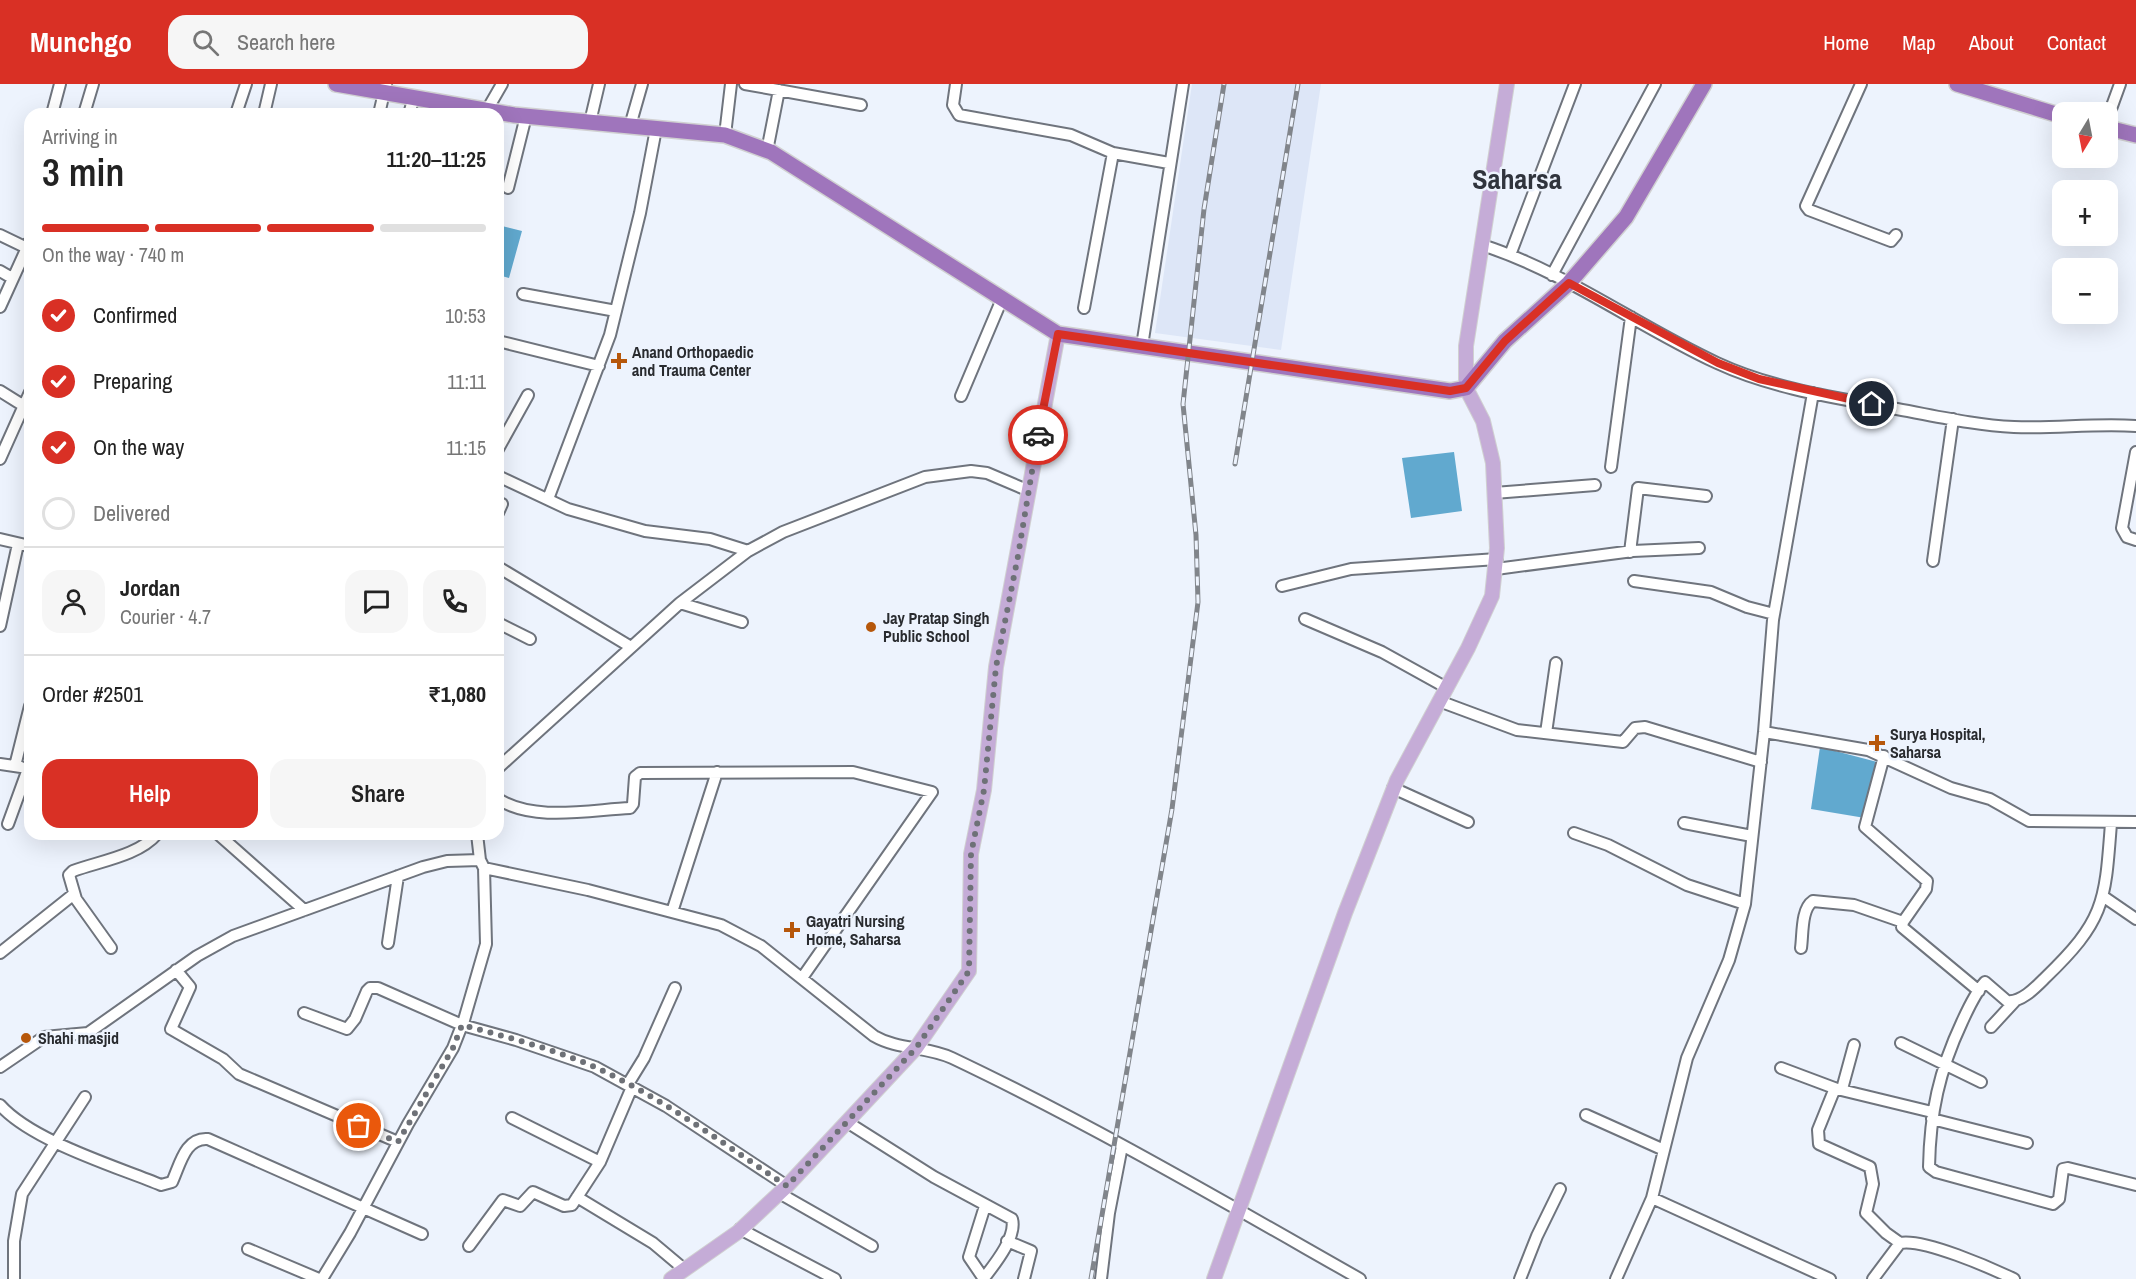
<!DOCTYPE html>
<meta charset="utf-8">
<style>
:root{--surface:#fff;--page:#f6f6f6;--text:#222;--muted:#767676;--line:#e0e0e0;--accent:#d93025}
body{margin:0;font-family:"Archivo Narrow",sans-serif;background:var(--page);color:var(--text);height:100vh;display:flex;flex-direction:column;font-size:22px;white-space:nowrap}
*{box-sizing:border-box;margin:0}
p{font-size:20px;color:var(--muted)}
.icon{flex:none;width:33px;height:33px;fill:none;stroke:currentColor;stroke-width:2;stroke-linecap:round;stroke-linejoin:round}
.map{position:relative;flex:1;overflow:hidden}
.side{position:absolute;left:24px;top:24px;width:480px;height:732px;display:flex;flex-direction:column;background:var(--surface);border-radius:18px;box-shadow:0 6px 24px #0002}
.side>*{flex:none}
.needle{width:39px;rotate:190deg}
.buttons{position:absolute;left:2052px;top:18px;display:grid;gap:12px}
.buttons a{display:grid;place-items:center;width:66px;height:66px;border-radius:12px;background:var(--surface);box-shadow:0 6px 24px #0002;font-size:30px}
.pin{position:absolute;display:grid;place-items:center;width:51px;height:51px;color:#fff;margin:-26px;border:3px solid #fff;border-radius:50%;box-shadow:0 2px 6px #0007}
.courier{position:absolute;display:grid;place-items:center;width:60px;height:60px;margin:-30px;border:4px solid #d93025;border-radius:50%;background:#fff;color:#222;box-shadow:0 2px 8px #0007}
.overview em{font-style:normal;font-weight:600}
.overview div{display:flex;flex-direction:column-reverse}
.overview{display:flex;align-items:center;justify-content:space-between;height:102px;padding:0 18px}
h1{font-size:39px;font-weight:600;line-height:45px}
.bar{display:grid;grid-template-columns:repeat(4,1fr);gap:9px 6px;align-content:center;height:72px;padding:0 18px}
.bar i{height:8px;border-radius:4px;background:var(--line)}
.bar .selected{background:var(--accent)}
.bar p{grid-column:span 4}
.line{display:flex;align-items:center;gap:15px;padding:0 18px;border-top:2px solid var(--line)}
.line div{flex:1}
.round{display:grid;place-items:center;flex:none;width:63px;height:63px;border-radius:18px;background:var(--page)}
ol{padding:0 18px;list-style:none}
li{display:flex;align-items:center;gap:18px;height:66px}
li p{margin-inline-start:auto}
li .icon{padding:6px;border-radius:50%;background:var(--accent);color:#fff;stroke-width:4}
li:last-child{color:var(--muted)}
li i{width:33px;height:33px;border:3px solid var(--line);border-radius:50%}
.button{display:flex;gap:12px;margin-top:auto;padding:12px 18px}
.button a{flex:1;height:69px;border-radius:18px;background:var(--accent);color:#fff;font-size:24px;font-weight:600;line-height:69px;text-align:center}
.button a+a{background:var(--page);color:var(--text)}
header{display:flex;align-items:center;gap:36px;box-sizing:border-box;height:84px;padding:0 30px;background:var(--accent);color:#fff}
header strong{font-size:28px}
nav{display:flex;gap:33px;margin-inline-start:auto;font-size:21px}
.search{width:420px;height:54px;background:var(--page);display:flex;align-items:center;gap:15px;box-sizing:border-box;padding:0 21px;border-radius:18px;color:var(--muted);font-size:22px}
.map>svg:first-child{display:block}
</style>
<header>
<strong>Munchgo</strong>
<div class="search"><svg class="icon" aria-label="search" viewBox="0 0 24 24"><circle cx="10" cy="10" r="6"/><path d="M15 15l6 6"/></svg>Search here</div>
<nav><a>Home</a><a>Map</a><a>About</a><a>Contact</a></nav>
</header>
<div class="map">
<svg width="2136" height="1195" viewBox="0 0 2136 1195">
<rect width="100%" height="100%" fill="#edf3fd"/>
<path fill="#dde6f7" d="M1192,0h129l-40,266 -126,-17z"/>
<path fill="#61a9cf" d="M498,141l24,6 -13,47 -11,-3z
M1454,368l8,59 -51,7 -9,-60z
M1820,663l61,16 -16,55 -54,-9z"/>
<g fill="none" stroke-linecap="round" stroke-linejoin="round">
<g stroke="#6f747d" stroke-width="14">
<path id="minor" d="M745,0l116,21
M956,0l-3,21 6,10 112,20 42,18 56,10
M1861,0l-55,122 3,4 82,31 5,-6
M487,26l15,-26
M52,30l8,-30
M84,30l9,-30
M236,30l10,-30
M264,30l7,-30
M379,30l7,-30
M409,30l5,-17
M2108,33l12,-33
M590,38l9,-38
M630,42l12,-42
M725,51l6,-51
M767,67l12,-61
M508,104l18,-72
M0,151l27,13
M1482,161c84,27 155,81 235,118 56,26 120,35 180,46 39,7 77,16 117,18 40,2 80,-4 122,-1
M1510,171l65,-171
M0,187l12,7
M1552,191l103,-191
M523,210l93,17
M0,223l30,-66
M1084,224l29,-155
M498,257l101,25
M1142,262l41,-262
M0,307l24,15
M961,312l41,-97
M498,365l30,-54
M2136,368l-14,76 5,9 9,3
M0,375l30,-67
M1611,383l20,-150
M498,392l70,33 77,22 65,8 38,12
M1494,409l101,-8
M548,415l62,-164 30,-122 16,-84
M498,429l4,-9
M0,455l30,7
M1630,468l8,-64 68,8
M1933,477l20,-142
M498,483l133,80
M1496,485l137,-18 66,-3
M1634,497l77,11 36,15 27,7
M1282,502l69,-17 146,-10
M680,519l62,19
M1305,535l77,33 65,36
M498,539l32,16
M0,542l18,-82
M1439,617l78,29 106,12 12,-14 10,-1 116,35
M1764,648l104,18 83,38 39,11 39,22 107,1
M1546,649l10,-70
M1884,672l-19,71 62,54 -1,8 -23,33 -1,5 77,64
M0,680l21,3
M15,682l15,-60
M498,684l182,-165 68,-52 35,-19 142,-55 46,-6 16,2 40,17
M1393,704l75,34
M498,715c36,23 91,11 132,9l3,-4 2,-27 5,-4 213,-1 79,20 -130,186
M1684,739l68,13
M2111,739c-6,80 -6,97 -66,155 -9,9 -24,25 -38,23l-22,-19c-10,11 -17,27 -23,40 -23,49 -32,91 -33,145l7,5 117,32 6,-5 4,-30 5,-1 68,17
M8,740l20,-55
M1574,749l34,12 79,40 58,19
M218,750l86,76
M477,750l3,26 4,8 104,22 133,35 40,21 113,90c24,14 52,10 78,22 139,66 274,145 408,221
M2104,813l32,22
M672,828l45,-140
M388,859l10,-67
M111,864l-35,-49 -7,-24 4,-4c27,-10 65,-15 84,-37
M1801,864c2,-14 0,-39 12,-47l41,4 49,17
M0,869l74,-59
M176,886l14,17 -19,42 52,30 16,15 159,68
M304,929l43,16 8,-10 12,-28 3,-3h8l84,37 54,15 79,27 71,39 121,80
M1991,943l24,-26
M1901,959l80,39
M0,983l44,-30 44,-4 109,-77 36,-20 190,-69 24,-6 33,-1
M1781,984l56,21
M628,1000l16,-26 31,-70
M1842,1005l12,-44
M0,1021c32,36 115,61 161,80l11,-3c8,-17 13,-45 36,-43l214,95
M1586,1031l78,35
M512,1034l88,44
M1932,1035l95,24
M847,1038l87,55 78,42c5,18 -18,46 -28,59
M779,1109l93,53
M577,1113l76,46 31,26
M1652,1114l178,81
M740,1145l95,50
M1007,1157l24,10 -7,28
M1900,1159l-14,-10 -20,-20 7,-29 -3,-17 -51,-23 -1,-14 15,-37 4,-4 95,23
M469,1162l34,-46 17,6 13,-14 31,14 8,-1 28,-43 32,-75
M248,1165l71,30
M14,1195v-38l8,-47 63,-97
M322,1195l28,-46 58,-109 45,-76 11,-28 22,-76 -2,-76
M984,1195l-15,-22 16,-51
M1101,1195l8,-66 13,-67
M1520,1195l17,-43 23,-47
M1616,1195l36,-81 35,-140 42,-98 16,-56 19,-172 9,-112 40,-227
M1873,1195l27,-36c23,-5 91,25 114,36"/>
</g>
<g stroke="#d0d0d1" stroke-width="16">
<path id="major" d="M671,1195l67,-47 49,-46 129,-138 53,-77 2,-117 13,-64 12,-123 62,-333
M1214,1195l131,-366 52,-133 71,-132 24,-52 5,-48 -4,-85 -10,-42 -17,-33v-42l41,-262"/>
</g>
<g stroke="#d0d0d1" stroke-width="18">
<path id="highway" d="M336,0l178,31 211,20 46,17 287,182 392,57 16,-3 39,-47 64,-58 57,-66 78,-133
M1957,0l105,32
M2108,44l28,7"/>
</g>
<use href="#minor" stroke="#fff" stroke-width="10"/>
<use href="#major" stroke="#c5acd7" stroke-width="14"/>
<use href="#highway" stroke="#9f75bc" stroke-width="15"/>
<g stroke="#81858b" stroke-width="5">
<path id="rail" d="M1235,380l63,-380
M1091,1195l81,-470 26,-207 -2,-67 -13,-131 21,-195 20,-125"/>
</g>
<use href="#rail" stroke="#edf3fd" stroke-width="3" stroke-dasharray="9" stroke-linecap="butt"/>
</g>
<g fill="none" stroke-linecap="round" stroke-linejoin="round">
<path stroke="#6e7177" stroke-width="6" stroke-dasharray="0 10.8" d="M359,1042l39,16 55,-94 9,-23c45,12 92,24 135,43 67,31 128,77 190,118l129,-138 53,-77 2,-117 13,-64 12,-123 22,-111 20,-121"/>
<path stroke="#d93025" stroke-width="8" d="M1038,351l20,-101 392,57 16,-3 39,-47 64,-58 149,80 41,16 113,25"/>
</g>
<g fill="#b6570b" stroke="#edf3fd" stroke-width="2">
<path d="M616 268h6v6h6v6h-6v6h-6v-6h-6v-6h6z"/>
<circle cx="871" cy="543" r="6"/>
<path d="M1874 650h6v6h6v6h-6v6h-6v-6h-6v-6h6z"/>
<path d="M789 837h6v6h6v6h-6v6h-6v-6h-6v-6h6z"/>
<circle cx="26" cy="954" r="6"/>
</g>
<g text-anchor="middle" stroke-width="5" stroke-linejoin="round" paint-order="stroke">
<g font-size="16" font-weight="bold" fill="#292b2f" stroke="#edf3fd" text-anchor="start">
<text x="632" y="274">Anand Orthopaedic<tspan x="632" dy="18">and Trauma Center</tspan></text>
<text x="883" y="540">Jay Pratap Singh<tspan x="883" dy="18">Public School</tspan></text>
<text x="1890" y="656">Surya Hospital,<tspan x="1890" dy="18">Saharsa</tspan></text>
<text x="806" y="843">Gayatri Nursing<tspan x="806" dy="18">Home, Saharsa</tspan></text>
<text x="38" y="960">Shahi masjid</text>
</g>
<g font-size="28" font-weight="bold" fill="#30343d" stroke="#edf3fd">
<text x="1517" y="105">Saharsa</text>
</g>
</g>
</svg>
<div class="buttons">
<a><svg class="needle" viewBox="-14 -14 28 28"><path d="M0-13l5 13h-10z" fill="#e53935"/><path d="M0 13l5-13h-10z" fill="#767676"/></svg></a>
<a>+</a>
<a>−</a>
</div>
<div class="pin" style="left:359px;top:1042px;background:#ea580c"><svg class="icon" aria-label="bag" viewBox="0 0 24 24"><path d="M5 8h14l-1 12H6zM9 8a3 3 0 0 1 6 0"/></svg></div>
<div class="pin" style="left:1872px;top:320px;background:#1f2937"><svg class="icon" aria-label="home" viewBox="0 0 24 24"><path d="M3 11l9-7 9 7M6 9v11h12V9"/></svg></div>
<div class="courier" style="left:1038px;top:351px"><svg class="icon" aria-label="car" viewBox="0 0 24 24"><path d="M5 17H2v-5l4-1 3-4h7l3 4 3 1v5h-3M9 17h6M6 11h13"/><circle cx="7" cy="17" r="2"/><circle cx="17" cy="17" r="2"/></svg></div>
<section class="side">
<div class="overview"><div><h1>3 min</h1><p>Arriving in</p></div><em>11:20–11:25</em></div>
<div class="bar"><i class="selected"></i><i class="selected"></i><i class="selected"></i><i></i><p>On the way · 740 m</p></div>
<ol>
<li><svg class="icon" aria-label="check" viewBox="0 0 24 24"><path d="M5 12l5 5 9-10"/></svg>Confirmed<p>10:53</p></li>
<li><svg class="icon" aria-label="check" viewBox="0 0 24 24"><path d="M5 12l5 5 9-10"/></svg>Preparing<p>11:11</p></li>
<li><svg class="icon" aria-label="check" viewBox="0 0 24 24"><path d="M5 12l5 5 9-10"/></svg>On the way<p>11:15</p></li>
<li><i></i>Delivered</li>
</ol>
<div class="line" style="height:108px"><a class="round"><svg class="icon" aria-label="person" viewBox="0 0 24 24"><circle cx="12" cy="8" r="4"/><path d="M4 21q1-7 8-7t8 7"/></svg></a><div><b>Jordan</b><p>Courier · 4.7</p></div><a class="round"><svg class="icon" aria-label="chat" viewBox="0 0 24 24"><path d="M4 5h16v11H9l-5 4z"/></svg></a><a class="round"><svg class="icon" aria-label="phone" viewBox="0 0 24 24"><path d="M5 4h4l2 5-3 2q2 4 5 5l2-3 5 2v4C11 20 4 13 5 4z"/></svg></a></div>
<div class="line" style="height:78px"><div>Order #2501</div><b>₹1,080</b></div>
<div class="button"><a>Help</a><a>Share</a></div>
</section>
</div>
